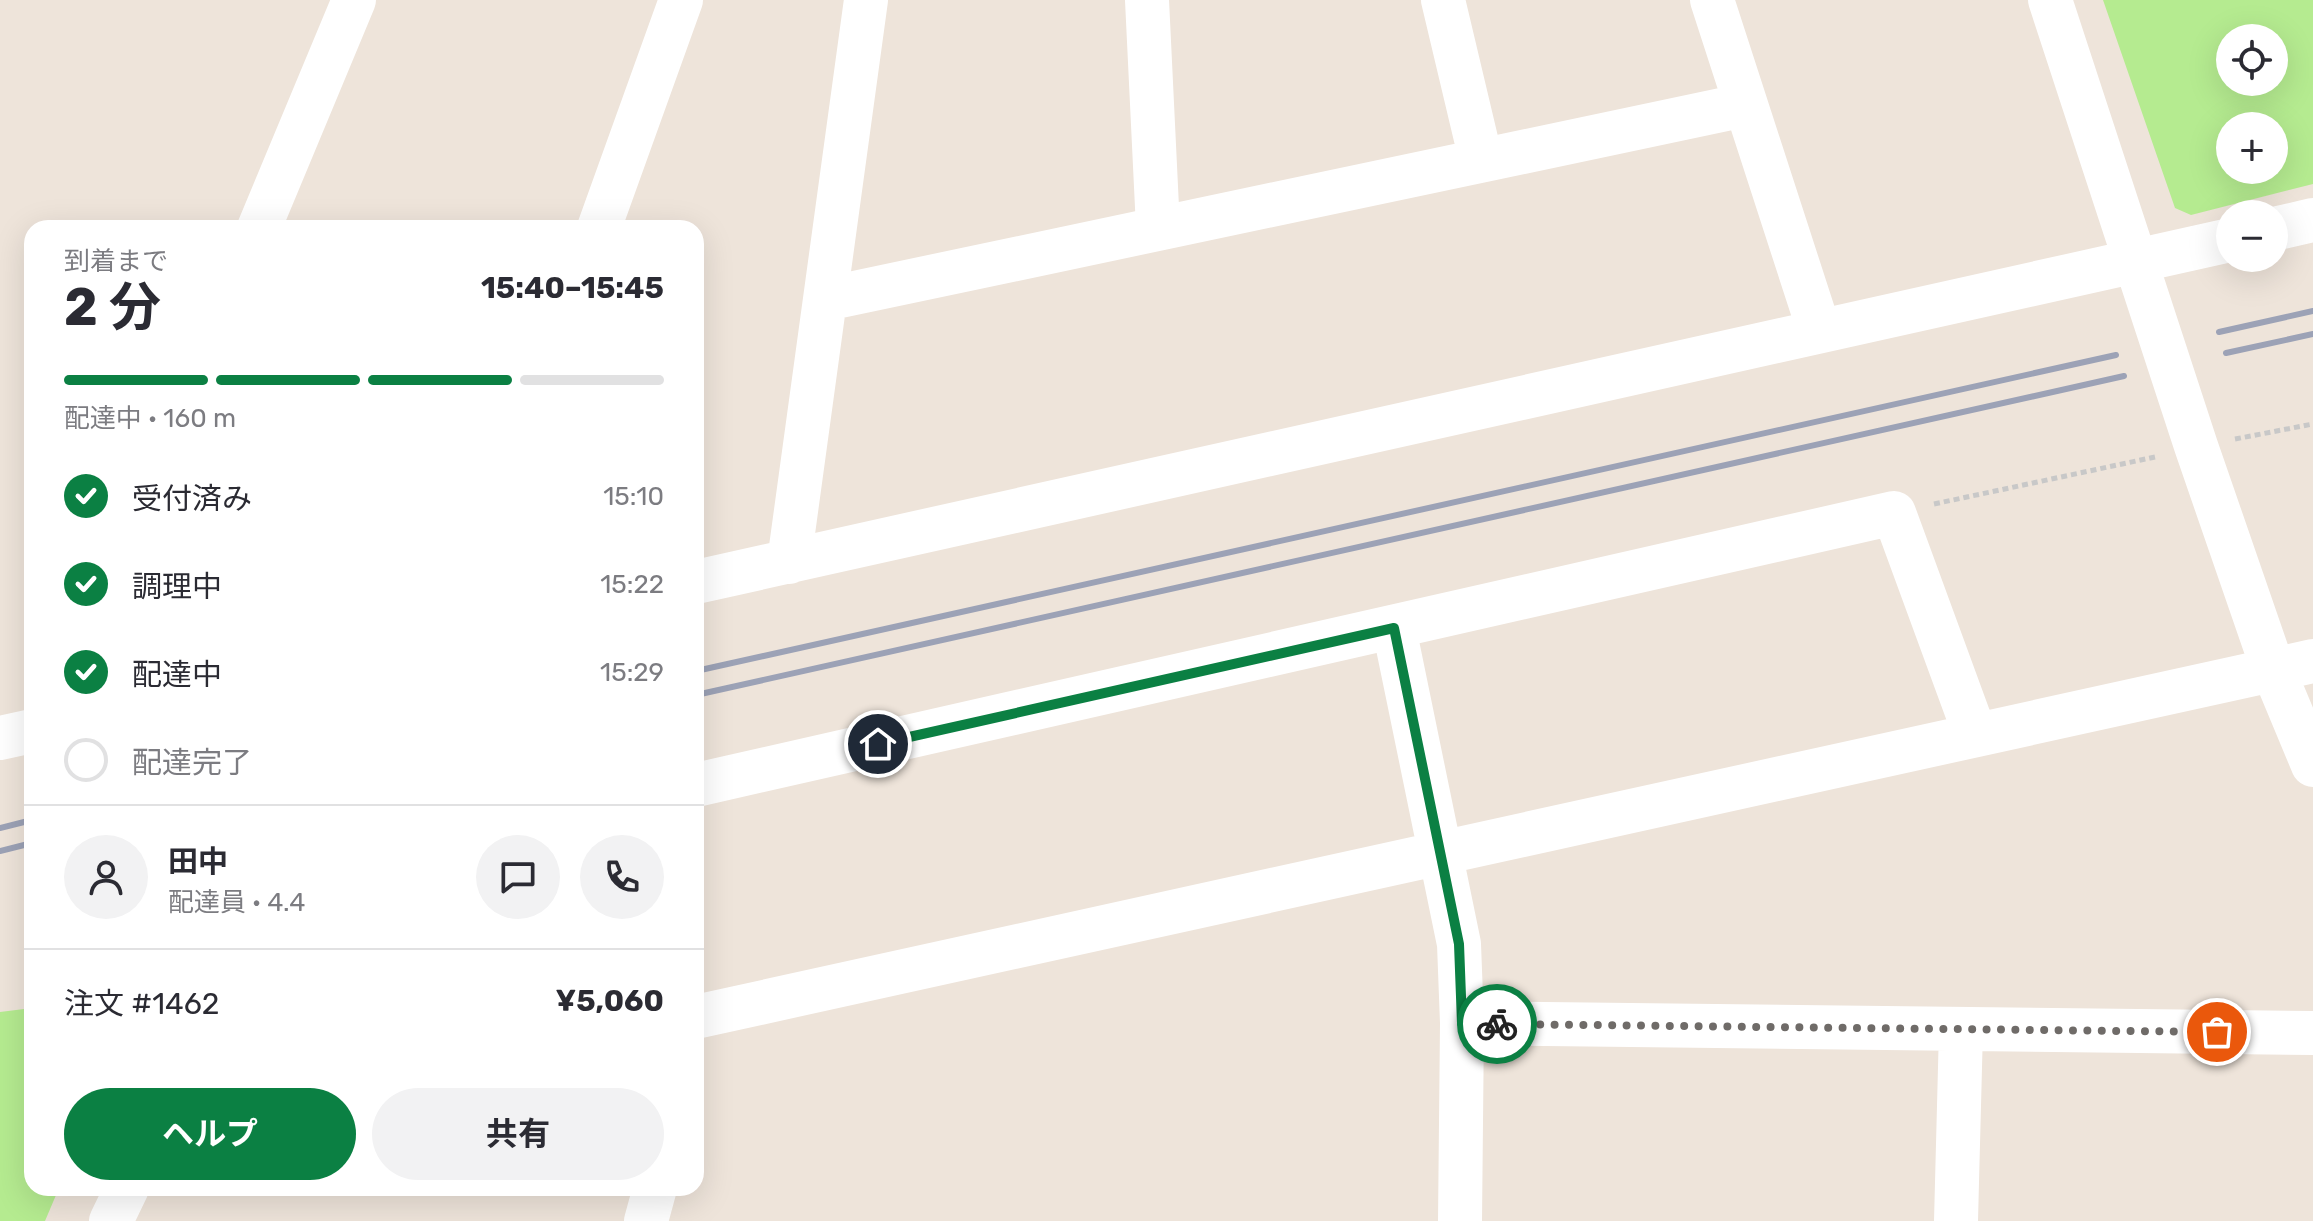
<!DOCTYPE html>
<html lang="ja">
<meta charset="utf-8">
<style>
:root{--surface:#fff;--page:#f2f2f3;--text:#2b2b33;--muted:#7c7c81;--line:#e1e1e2;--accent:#0b8043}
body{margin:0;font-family:Rubik,"Noto Sans JP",sans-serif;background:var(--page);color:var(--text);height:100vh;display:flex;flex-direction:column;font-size:30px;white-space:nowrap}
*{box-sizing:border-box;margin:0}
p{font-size:26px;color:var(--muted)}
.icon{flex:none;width:44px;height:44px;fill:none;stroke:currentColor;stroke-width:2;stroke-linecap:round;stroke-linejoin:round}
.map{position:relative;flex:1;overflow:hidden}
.drawer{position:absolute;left:24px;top:220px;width:680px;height:976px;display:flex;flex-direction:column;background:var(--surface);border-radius:24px;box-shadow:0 8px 32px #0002}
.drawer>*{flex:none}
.fabs{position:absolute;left:2216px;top:24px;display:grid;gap:16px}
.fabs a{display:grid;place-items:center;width:72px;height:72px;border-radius:50%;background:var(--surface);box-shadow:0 8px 32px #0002;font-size:40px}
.pin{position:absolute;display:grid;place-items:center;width:68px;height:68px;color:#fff;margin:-34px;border:4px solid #fff;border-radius:50%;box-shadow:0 2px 8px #0007}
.courier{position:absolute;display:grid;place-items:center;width:80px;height:80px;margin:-40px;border:6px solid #0b8043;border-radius:50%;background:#fff;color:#222;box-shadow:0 2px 10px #0007}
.overview em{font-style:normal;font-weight:700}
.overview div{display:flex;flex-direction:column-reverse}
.overview{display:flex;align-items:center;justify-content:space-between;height:136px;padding:0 40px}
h1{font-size:52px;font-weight:700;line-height:60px}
.bar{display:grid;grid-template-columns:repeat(4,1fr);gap:12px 8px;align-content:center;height:96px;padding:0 40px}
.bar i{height:10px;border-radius:6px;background:var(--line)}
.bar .active{background:var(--accent)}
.bar p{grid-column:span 4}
.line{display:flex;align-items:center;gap:20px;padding:0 40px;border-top:2px solid var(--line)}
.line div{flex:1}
.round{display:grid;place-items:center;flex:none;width:84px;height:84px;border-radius:42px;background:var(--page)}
ol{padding:0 40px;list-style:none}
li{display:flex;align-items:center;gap:24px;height:88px}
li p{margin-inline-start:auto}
li .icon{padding:8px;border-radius:50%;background:var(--accent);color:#fff;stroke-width:4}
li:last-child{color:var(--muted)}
li i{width:44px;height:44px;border:4px solid var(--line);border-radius:50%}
.cta{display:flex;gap:16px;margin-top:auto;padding:16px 40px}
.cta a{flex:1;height:92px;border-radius:48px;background:var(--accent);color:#fff;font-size:32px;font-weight:700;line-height:92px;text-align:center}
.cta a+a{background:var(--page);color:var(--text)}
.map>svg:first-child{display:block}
</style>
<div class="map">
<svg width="2313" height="1221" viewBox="0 0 2313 1221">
<rect width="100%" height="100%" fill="#eee4da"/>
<path fill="#b5eb90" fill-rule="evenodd" d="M2103,0h210v184l-122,31 -16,-7zM2230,38h44v44h-44zM2230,126h44v44h-44z
M32,1008v180h27l-14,33h-45v-209z"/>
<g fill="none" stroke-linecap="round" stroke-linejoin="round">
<path stroke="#c8c8c8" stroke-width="5" stroke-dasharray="6 4" stroke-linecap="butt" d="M2235,439l78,-15
M1934,504l221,-47"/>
<path stroke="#fff" stroke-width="44" d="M1147,0l11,228
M1443,0l38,160
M1712,0l107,330
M2050,0l146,446 77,223 40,96
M259,228l95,-228
M599,228l82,-228
M2274,229l39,-9
M826,299l919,-194
M789,562l77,-562
M696,582l1534,-342
M1394,628l65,316 3,79 -2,198
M0,738l32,-7
M696,785l1198,-272 81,221
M700,1016l1613,-355
M1462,1023l851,10
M111,1221l16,-33
M646,1221l9,-33
M1956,1221l5,-192"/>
<path stroke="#9ca2b6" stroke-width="6" d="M2219,332l94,-21
M2226,353l87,-19
M696,671l1420,-316
M696,695l1428,-319
M0,828l32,-8
M0,851l32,-8"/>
</g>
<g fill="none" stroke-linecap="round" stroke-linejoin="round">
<path stroke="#6f6b68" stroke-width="8" stroke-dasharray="0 14.4" d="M1497,1024l720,8"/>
<path stroke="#0b8043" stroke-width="10" d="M878,744l516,-116 65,316 3,79 35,1"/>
</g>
</svg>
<div class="fabs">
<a><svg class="icon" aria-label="locate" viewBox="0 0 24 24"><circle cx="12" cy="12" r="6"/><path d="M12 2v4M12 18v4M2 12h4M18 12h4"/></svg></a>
<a>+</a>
<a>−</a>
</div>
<div class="pin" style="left:2217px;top:1032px;background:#ea580c"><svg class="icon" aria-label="bag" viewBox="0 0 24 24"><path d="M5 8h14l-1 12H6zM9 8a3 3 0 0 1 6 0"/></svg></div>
<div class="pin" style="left:878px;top:744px;background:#1f2937"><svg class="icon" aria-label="home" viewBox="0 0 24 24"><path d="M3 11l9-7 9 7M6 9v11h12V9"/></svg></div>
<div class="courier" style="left:1497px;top:1024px"><svg class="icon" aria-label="bike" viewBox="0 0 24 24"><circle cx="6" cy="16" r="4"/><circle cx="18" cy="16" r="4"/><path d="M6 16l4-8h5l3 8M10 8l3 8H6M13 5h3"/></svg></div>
<section class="drawer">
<div class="overview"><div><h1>2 分</h1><p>到着まで</p></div><em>15:40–15:45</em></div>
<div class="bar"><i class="active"></i><i class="active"></i><i class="active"></i><i></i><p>配達中 · 160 m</p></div>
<ol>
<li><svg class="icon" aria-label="check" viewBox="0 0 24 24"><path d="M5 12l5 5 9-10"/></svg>受付済み<p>15:10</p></li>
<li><svg class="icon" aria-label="check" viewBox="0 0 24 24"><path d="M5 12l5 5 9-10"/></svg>調理中<p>15:22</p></li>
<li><svg class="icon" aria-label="check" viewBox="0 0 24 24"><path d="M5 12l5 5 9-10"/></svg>配達中<p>15:29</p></li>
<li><i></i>配達完了</li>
</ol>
<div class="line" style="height:144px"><a class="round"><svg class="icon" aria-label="person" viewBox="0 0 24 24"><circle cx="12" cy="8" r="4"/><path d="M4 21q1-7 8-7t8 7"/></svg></a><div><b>田中</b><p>配達員 · 4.4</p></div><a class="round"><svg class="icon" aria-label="chat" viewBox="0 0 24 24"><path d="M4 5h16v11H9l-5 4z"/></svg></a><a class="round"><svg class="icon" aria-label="phone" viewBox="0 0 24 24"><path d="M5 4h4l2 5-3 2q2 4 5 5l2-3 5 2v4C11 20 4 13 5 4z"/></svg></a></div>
<div class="line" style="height:104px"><div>注文 #1462</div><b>¥5,060</b></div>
<div class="cta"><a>ヘルプ</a><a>共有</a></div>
</section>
</div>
